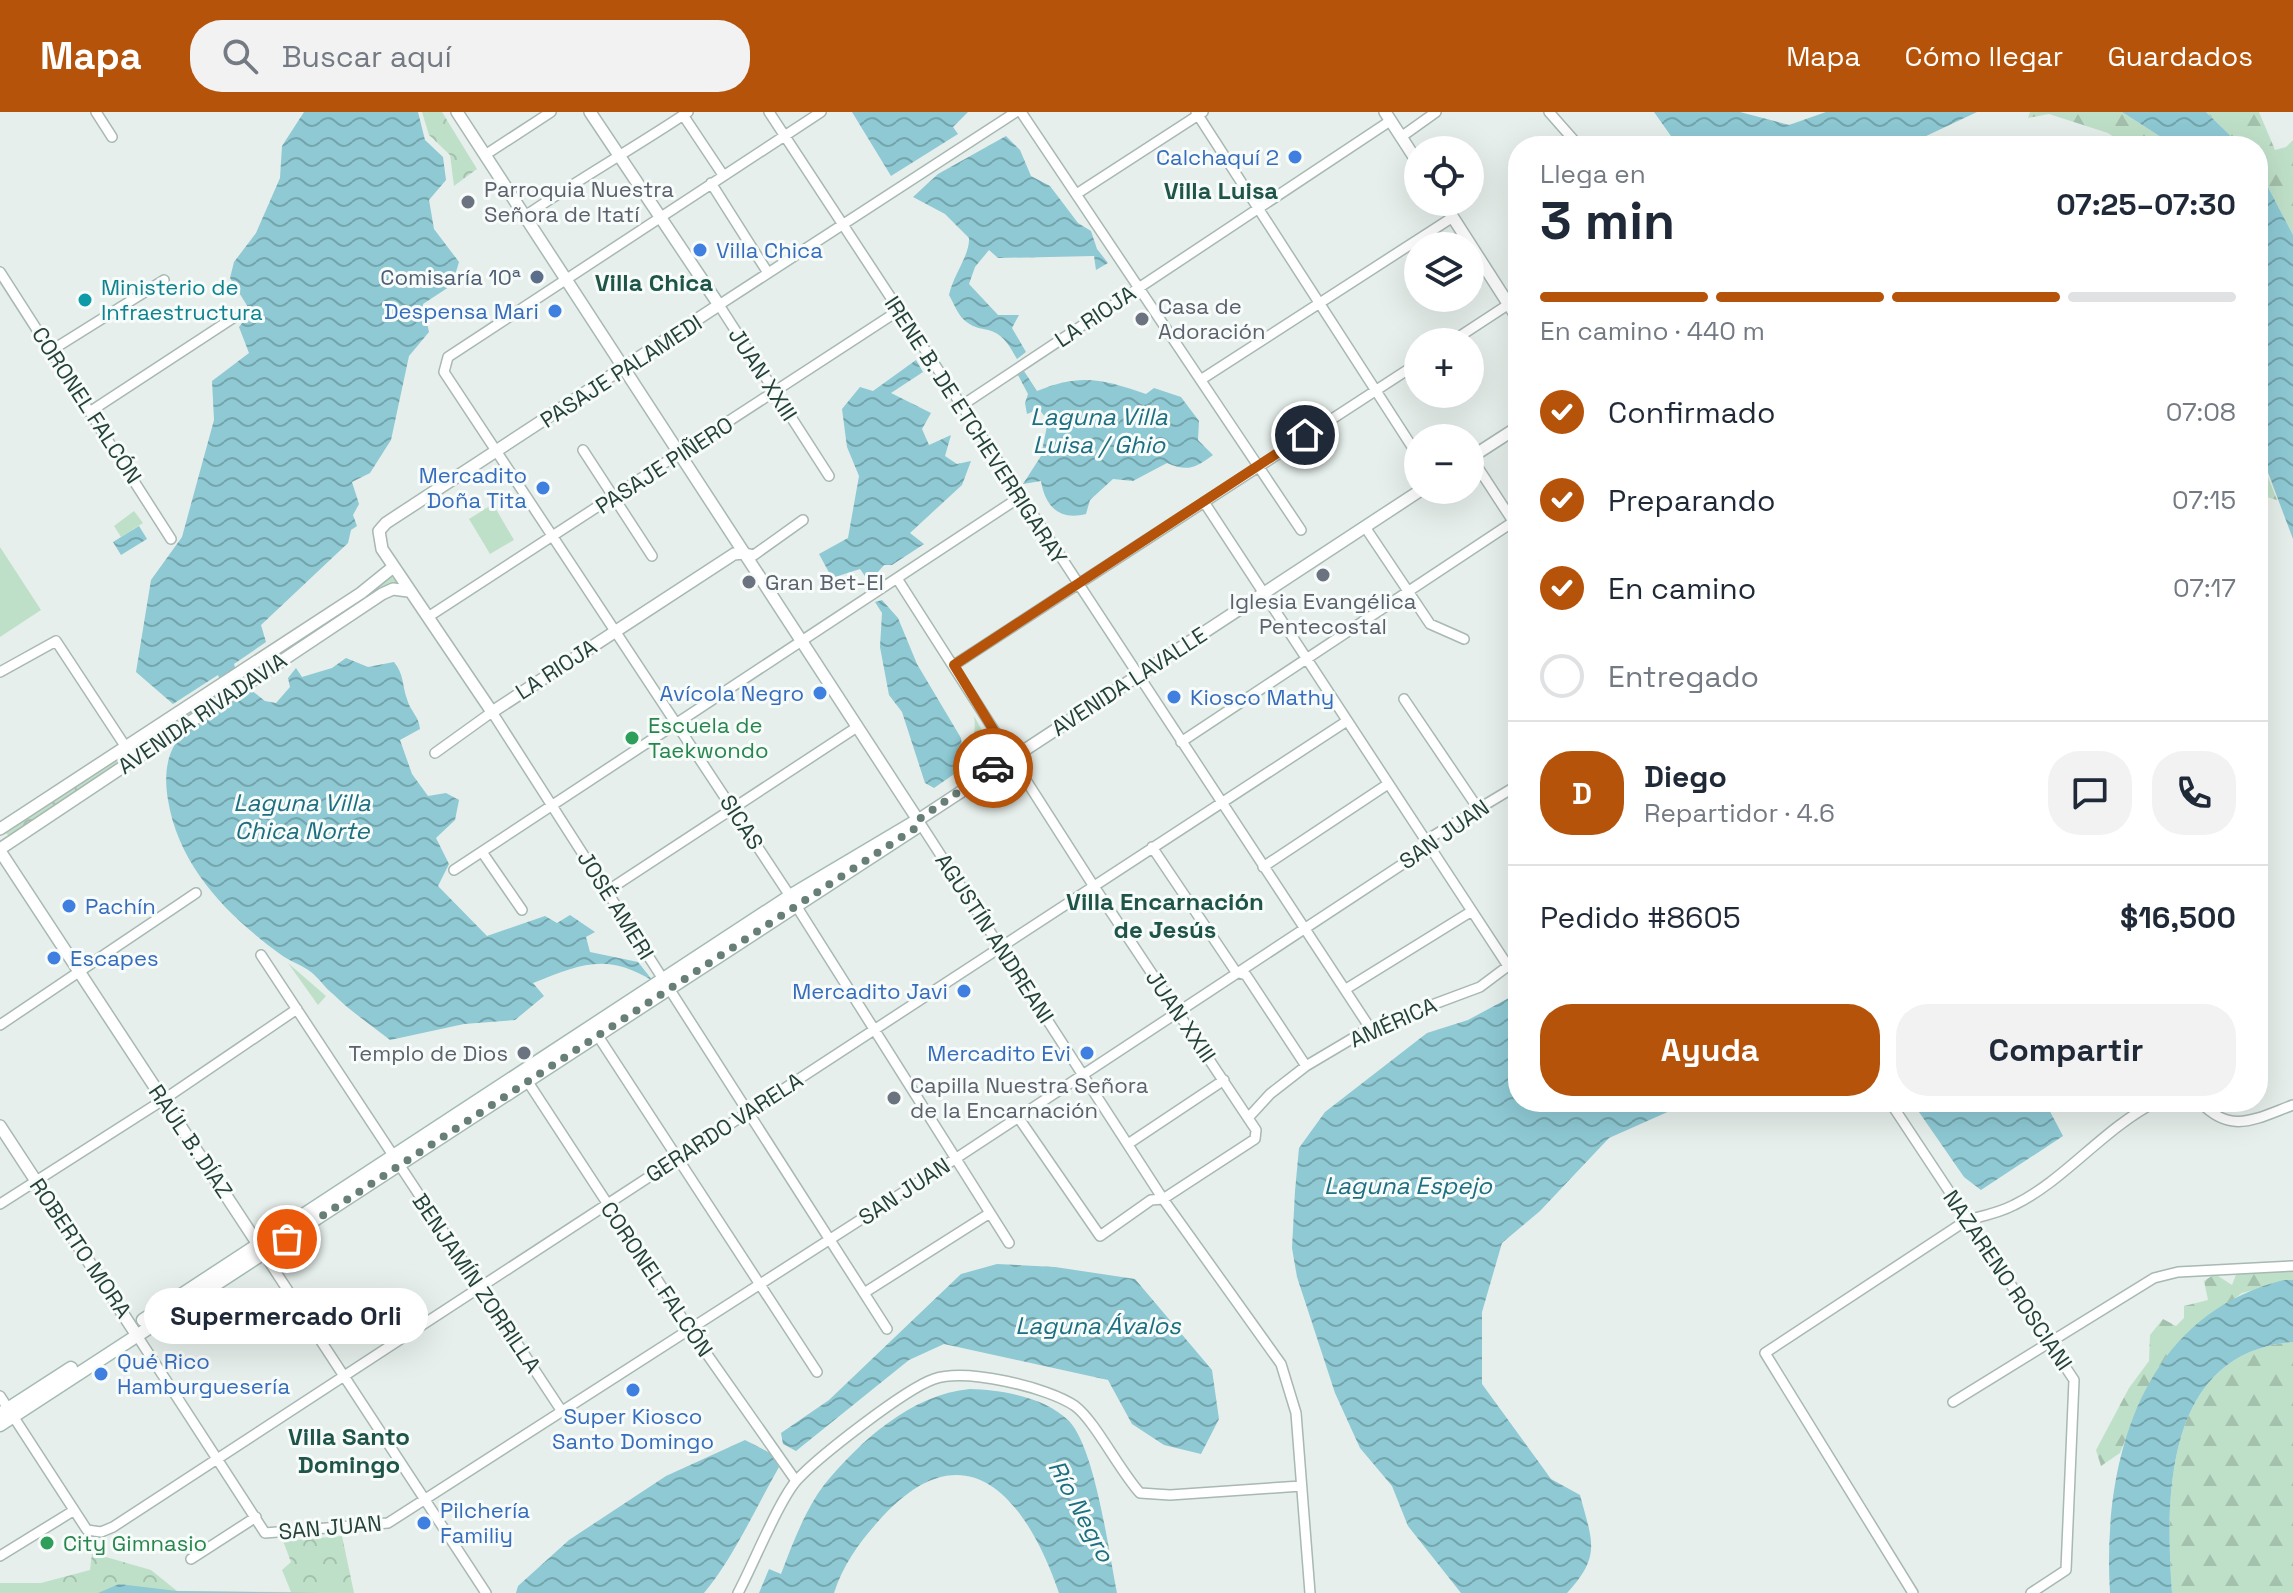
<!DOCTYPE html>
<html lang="es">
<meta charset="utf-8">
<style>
:root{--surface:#fff;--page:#f2f2f3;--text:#1f2937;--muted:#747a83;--line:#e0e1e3;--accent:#b45309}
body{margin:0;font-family:"Space Grotesk",sans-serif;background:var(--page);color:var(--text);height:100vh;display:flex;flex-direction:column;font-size:30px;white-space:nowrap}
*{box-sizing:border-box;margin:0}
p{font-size:26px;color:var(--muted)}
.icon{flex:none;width:44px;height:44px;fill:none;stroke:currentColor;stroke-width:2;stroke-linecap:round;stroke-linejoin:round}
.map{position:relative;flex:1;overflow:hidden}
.side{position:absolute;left:1508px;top:24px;width:760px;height:976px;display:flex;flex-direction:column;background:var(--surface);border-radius:32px;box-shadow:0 8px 32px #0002}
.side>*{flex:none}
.tools{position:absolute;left:1404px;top:24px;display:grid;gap:16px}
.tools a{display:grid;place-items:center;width:80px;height:80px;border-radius:50%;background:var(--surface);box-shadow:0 8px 32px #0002;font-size:40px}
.pin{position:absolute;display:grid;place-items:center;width:68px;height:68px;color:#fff;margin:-34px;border:4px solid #fff;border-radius:50%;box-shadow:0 2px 8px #0007}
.courier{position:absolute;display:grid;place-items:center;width:80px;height:80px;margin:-40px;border:6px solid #b45309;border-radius:50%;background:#fff;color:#222;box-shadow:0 2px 10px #0007}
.bubble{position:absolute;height:56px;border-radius:28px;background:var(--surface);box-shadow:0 8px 32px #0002;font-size:26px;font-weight:700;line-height:56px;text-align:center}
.headline em{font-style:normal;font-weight:700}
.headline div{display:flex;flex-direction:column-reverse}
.headline{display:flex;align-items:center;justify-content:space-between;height:136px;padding:0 32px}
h1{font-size:52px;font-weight:700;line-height:60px}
.bar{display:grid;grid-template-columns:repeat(4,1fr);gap:12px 8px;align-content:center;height:96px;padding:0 32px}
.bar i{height:10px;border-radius:6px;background:var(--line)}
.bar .active{background:var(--accent)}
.bar p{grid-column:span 4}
.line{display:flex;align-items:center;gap:20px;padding:0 32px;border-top:2px solid var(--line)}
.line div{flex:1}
.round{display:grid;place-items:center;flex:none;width:84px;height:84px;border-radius:32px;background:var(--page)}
ol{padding:0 32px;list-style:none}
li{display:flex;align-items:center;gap:24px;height:88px}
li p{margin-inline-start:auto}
li .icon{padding:8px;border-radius:50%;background:var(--accent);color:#fff;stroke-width:4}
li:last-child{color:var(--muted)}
li i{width:44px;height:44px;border:4px solid var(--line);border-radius:50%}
.cta{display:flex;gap:16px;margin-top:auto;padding:16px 32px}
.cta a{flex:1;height:92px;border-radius:32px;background:var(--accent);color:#fff;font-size:32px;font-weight:700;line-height:92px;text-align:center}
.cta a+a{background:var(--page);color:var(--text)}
header{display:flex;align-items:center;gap:48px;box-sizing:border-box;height:112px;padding:0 40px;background:var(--accent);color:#fff}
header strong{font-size:38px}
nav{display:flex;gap:44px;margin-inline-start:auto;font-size:28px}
.search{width:560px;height:72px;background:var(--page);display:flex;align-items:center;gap:20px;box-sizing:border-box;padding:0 28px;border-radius:32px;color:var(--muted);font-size:30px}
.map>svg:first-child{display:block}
</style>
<header>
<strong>Mapa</strong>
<div class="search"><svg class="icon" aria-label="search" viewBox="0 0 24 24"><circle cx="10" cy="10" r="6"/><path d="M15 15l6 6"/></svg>Buscar aquí</div>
<nav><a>Mapa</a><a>Cómo llegar</a><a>Guardados</a></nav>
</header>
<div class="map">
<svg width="2293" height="1481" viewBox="0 0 2293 1481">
<defs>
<pattern id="forest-firs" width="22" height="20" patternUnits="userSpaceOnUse" patternTransform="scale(2)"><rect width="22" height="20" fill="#bfe0c8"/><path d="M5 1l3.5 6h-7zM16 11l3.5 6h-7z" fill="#a4c1ad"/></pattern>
<pattern id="park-crowns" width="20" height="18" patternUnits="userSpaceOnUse" patternTransform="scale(2)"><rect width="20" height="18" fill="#bfe0c8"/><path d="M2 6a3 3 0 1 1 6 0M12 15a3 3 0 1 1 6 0" fill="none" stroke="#a4c1ad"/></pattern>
<pattern id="water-waves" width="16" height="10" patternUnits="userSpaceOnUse" patternTransform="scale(2)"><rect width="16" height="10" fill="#8ec9d4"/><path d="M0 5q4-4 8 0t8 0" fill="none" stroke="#74a5ad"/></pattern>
</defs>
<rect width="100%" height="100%" fill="#e6efeb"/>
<path fill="url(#forest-firs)" d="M2030,0h92l53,34h-48l-19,-13 -59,-19 -21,4z
M2206,0h53l16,38 11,-3 7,-7v95l-35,-67v-22h-17z
M2258,334l1,8 18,46 -14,-4 -5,-17z
M2293,1158v10l-51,13 -61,46 -35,50 -26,64 -19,13 -5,-16 33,-62 20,-27 1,-26 13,-16 13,7 8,-8v-12l24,-6 -4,-19 11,-7 17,11 5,-13z
M2293,1230v251h-121c-7,-98 -7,-241 121,-251z"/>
<path fill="url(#park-crowns)" d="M422,0h20l35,57 -23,17 -4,-31 -21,-20z
M390,463l8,8 -12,3 -242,161 -3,-6z
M974,604l18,32 -16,14c-6,-16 1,-30 -2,-46z
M120,646l1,5 -112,73 -3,-3z
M288,851l38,33 -8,9z
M342,1424l12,57h-354v-10h41l49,-13 2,-17 59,17 26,21 114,1 -9,-22 9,-8 -8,-21z"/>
<path fill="#bfe0c8" d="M493,392l21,36 -24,14 -21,-35z
M134,399l9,12 -22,14 -7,-11z
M0,435l41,63 -41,27z"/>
<path fill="url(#water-waves)" d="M304,0h114l7,28 18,17 3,23 -17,20 5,29 25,33 -7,23 -29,19 6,28 -20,24 -18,84 -21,33 -18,9 7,22 -6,11 4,11 -6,4 -3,13 -87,82 5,17 -32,22 8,27 9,-1 14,11 11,2 14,-16 -2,-9 8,-10 6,9 30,-9 14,-10 22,9 26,-5c10,12 8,23 13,37 3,12 12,17 13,30l-20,11 12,34 16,22 18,-3 13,7 -4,20 -19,18 13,26 -11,22 49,50 58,-20 12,7 13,-8 25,17 -9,5 4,15 48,10 15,19c-46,-29 -73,-17 -120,2l11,13 -29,24 -51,4 -74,16c-19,-15 -40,-29 -57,-46 -8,-6 -14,-16 -22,-22 -9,-7 -22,-11 -31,-18 -53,-39 -101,-87 -112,-154 -9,-54 16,-74 60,-100l-10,-25 -45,29 -37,-32 15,-92 31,-43 32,-117 -2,-39 37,-28 -10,-26 12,-15 -21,-34 4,-16 22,-29 24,-55 2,-32z
M852,0h116l-15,15 5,7 -67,42z
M1654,0h86l49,13 37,-13h151l-72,34h-227z
M2122,0h84l35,34h-66z
M1006,24l14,14 11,26 19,10 28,37 13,8 6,18 11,14 -12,7 -2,-14 -96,2 -9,-8 -14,17 -6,17 29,31h21l-7,13 14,24 -9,7c-22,-43 -34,-20 -55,-41 -5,-6 -9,-16 -13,-23 5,-22 21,-40 20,-57l-24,-24 -32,-17 25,-23z
M2258,56l35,67v304l-35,-93z
M916,248l7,12 -32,21 40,20 -9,16 7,16 22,-10 -6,21 12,8 14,-3 -9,24 -52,48 14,11 -32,21h-8l-6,7 1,11 -7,3 -12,-17 -28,9 -13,-24 29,-16 11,-62 -12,-29 -5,-38 18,-22 13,4z
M1024,259l13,20c43,-18 66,-12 109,3l8,-6 27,9 18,24 -1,19 15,15c-18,13 -25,17 -46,8l-34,18 -20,-2 -23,21 -4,14c-27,7 -41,-8 -45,-33l-18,3 18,-28 7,-35 -9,-12 -12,5 -2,-11 3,-9 -10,-19z
M139,414l8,13 -26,16 -8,-13z
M882,488l16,18 19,46 44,74 2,18 -3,14 -26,18 -9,-5 -23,-71 -13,-17 -9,-48 2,-34 -7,-11z
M1518,881v109h172l-81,36 -69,73 -38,32 -20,69v72l69,95 29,16c12,46 22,60 -13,98h-106l-53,-67 -16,-40 -32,-38 -25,-55 -38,-116 -5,-29 3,-57 4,-43 26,-36 102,-79 41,-13z
M1912,990h133l18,34 -82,54 -17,-13z
M997,1152l58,3 80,12 77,91 7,49 -18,35 -37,-9 -32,-21 -24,-44 -164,-36 -35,16 -113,91 -13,-7 -2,-11 48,-33 132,-126z
M2284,1168h9v62c-128,10 -128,153 -121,251h-62c-8,-131 31,-278 174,-313z
M970,1277c32,1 75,8 99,32 26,27 40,132 48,172h-58c-30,-88 -89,-170 -176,-77 -21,23 -39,46 -49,77h-75l10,-24 12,5c11,-29 24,-64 43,-89 36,-44 88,-91 146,-96z
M745,1328l27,14 7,13c-24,42 -45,90 -75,126h-188l2,-7 51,-46 97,-64z
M119,1472l58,7 145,2h-224z"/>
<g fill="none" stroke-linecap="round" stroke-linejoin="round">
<g stroke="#a8b8b2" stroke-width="12">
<path id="minor" d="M96,0l16,25
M769,0l601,916
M821,0l-373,245 -4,15 346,524 219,347
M1021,0l280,418
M1196,0l222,344
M1549,0l30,34
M683,3l40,60
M1401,25l35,-25
M485,43l66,-43
M711,71l57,90
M1078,81l125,-81
M525,104c54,-37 109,-68 163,-104
M0,160l171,267
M1451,230l58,-38
M52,238l112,-70
M1202,267l251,-162
M961,294l429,-285
M91,299l142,-93
M583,338l69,106
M1471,345l47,72
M829,364l-110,-171 297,-193
M1204,390l304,464 -28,21 -110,41 -64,38 -36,28 -22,24
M1365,415l65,97 34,15
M744,441l10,2 49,-35
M898,468l195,305 163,245 -1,9 -92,60 -12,1 -51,36 -82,-119
M428,505l470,-306
M954,553l464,-302
M0,560l56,-31 77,117
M1404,587l73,108
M1181,630l332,-220
M435,641l57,-41 395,617
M918,708l245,379 118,165 15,49 14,180
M1152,735l84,125 10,3 60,91
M482,740l40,58
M1263,755l125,-83
M454,758l566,-373
M607,779l250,-164
M261,843l300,455
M1346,877l126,-78
M0,913l196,-132
M596,921l221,339
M526,967l164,251 106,151
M1890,990l184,278 -8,190 -35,23
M2200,990c31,33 55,17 93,3
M1128,1032l96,-64
M0,1092l163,-104 134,-91
M264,1142l222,339
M864,1181l126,-80
M136,1222l129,199 123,-10 567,-364 466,-307 12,-16 85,-51
M0,1284l87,134 14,2 12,-5 1234,-806
M1953,1290l201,-124 24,-6 115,-6
M0,1444l73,-45
M191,1447l65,-42
M738,1481c15,-28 41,-93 59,-113 21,-23 108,-91 137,-101 32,-11 113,8 141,27 20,15 44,64 65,87l30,2 131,-9
M1913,1481l-148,-240 202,-133c16,-4 32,-7 47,-15 50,-24 90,-77 142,-103"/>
</g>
<g stroke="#a8b8b2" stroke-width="14">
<path id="tertiary" d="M457,0l461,708 503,-330
M590,0l129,193 -333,218 -7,8 3,18 110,163 242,-158 10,-1
M1385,0l33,51
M1443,90l75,117
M1470,346l48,-31
M0,717l361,-236 31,-25
M0,737l382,-255 11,-5 15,2
M0,739l263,401
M0,1014l136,208"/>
</g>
<g stroke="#a4bbb3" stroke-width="15">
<path id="secondary" d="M143,1208l647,-424 128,-76
M0,1302l71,-46
M0,1313l917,-598 1,-7"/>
</g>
<use href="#minor" stroke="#fff" stroke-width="9"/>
<use href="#tertiary" stroke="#fff" stroke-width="11"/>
<use href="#secondary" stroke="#fff" stroke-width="12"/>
</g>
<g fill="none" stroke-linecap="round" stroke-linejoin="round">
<path stroke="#687f78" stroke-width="8" stroke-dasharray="0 14.4" d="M287,1127l630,-412 1,-7 75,-52"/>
<path stroke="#b45309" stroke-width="10" d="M993,656l17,-11 -56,-92 351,-230"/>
</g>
<g fill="#3f7fe0" stroke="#f7fbf9" stroke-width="3">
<circle cx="1295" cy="45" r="8"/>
<circle cx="700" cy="138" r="8"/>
<circle cx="555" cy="199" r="8"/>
<circle cx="543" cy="376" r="8"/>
<circle cx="820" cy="581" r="8"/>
<circle cx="1174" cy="585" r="8"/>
<circle cx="69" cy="794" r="8"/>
<circle cx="54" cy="846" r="8"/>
<circle cx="964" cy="879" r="8"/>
<circle cx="1087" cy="941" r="8"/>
<circle cx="101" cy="1262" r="8"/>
<circle cx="633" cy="1278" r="8"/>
<circle cx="424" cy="1411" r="8"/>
</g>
<g fill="#6b7280" stroke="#f7fbf9" stroke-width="3">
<circle cx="468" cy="90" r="8"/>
<circle cx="1142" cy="207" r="8"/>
<circle cx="1323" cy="463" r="8"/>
<circle cx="749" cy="470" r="8"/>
<circle cx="524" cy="941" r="8"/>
<circle cx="894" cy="986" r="8"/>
</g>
<circle fill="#5c6f8a" stroke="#f7fbf9" stroke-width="3" cx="537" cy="165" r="8"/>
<circle fill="#0f9aa8" stroke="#f7fbf9" stroke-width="3" cx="85" cy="188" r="8"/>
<g fill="#2e9e5b" stroke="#f7fbf9" stroke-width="3">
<circle cx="632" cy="626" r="8"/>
<circle cx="47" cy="1431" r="8"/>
</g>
<g text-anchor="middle" stroke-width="6" stroke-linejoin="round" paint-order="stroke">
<g font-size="22" fill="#366cbe" stroke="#f7fbf9" text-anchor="end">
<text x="1279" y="53">Calchaquí 2</text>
<text x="716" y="146" text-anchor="start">Villa Chica</text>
<text x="539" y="207">Despensa Mari</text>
<text x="527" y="371">Mercadito<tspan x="527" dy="25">Doña Tita</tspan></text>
<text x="804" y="589">Avícola Negro</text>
<text x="1190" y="593" text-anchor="start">Kiosco Mathy</text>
<text x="85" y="802" text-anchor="start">Pachín</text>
<text x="70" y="854" text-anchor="start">Escapes</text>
<text x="948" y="887">Mercadito Javi</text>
<text x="1071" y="949">Mercadito Evi</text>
<text x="117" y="1257" text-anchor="start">Qué Rico<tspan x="117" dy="25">Hamburguesería</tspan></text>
<text x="633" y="1312" text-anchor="middle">Super Kiosco<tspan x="633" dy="25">Santo Domingo</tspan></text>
<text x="440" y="1406" text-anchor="start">Pilchería<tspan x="440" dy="25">Familiy</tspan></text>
</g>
<g font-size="22" fill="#5b616d" stroke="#f7fbf9" text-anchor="start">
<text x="484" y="85">Parroquia Nuestra<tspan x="484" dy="25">Señora de Itatí</tspan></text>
<text x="1158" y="202">Casa de<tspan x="1158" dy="25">Adoración</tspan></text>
<text x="765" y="478">Gran Bet-El</text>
<text x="1323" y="497" text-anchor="middle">Iglesia Evangélica<tspan x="1323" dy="25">Pentecostal</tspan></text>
<text x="508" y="949" text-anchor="end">Templo de Dios</text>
<text x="910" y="981">Capilla Nuestra Señora<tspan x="910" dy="25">de la Encarnación</tspan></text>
</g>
<g font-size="22" fill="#4e5e75" stroke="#f7fbf9" text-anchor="end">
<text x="521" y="173">Comisaría 10ª</text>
</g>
<g font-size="22" fill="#0d838f" stroke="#f7fbf9" text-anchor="start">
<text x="101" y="183">Ministerio de<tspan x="101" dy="25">Infraestructura</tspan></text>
</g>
<g font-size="22" fill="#24423a" stroke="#f7fbf9">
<text transform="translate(1095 204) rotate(-34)" y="8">LA RIOJA</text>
<text transform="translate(621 259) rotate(-33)" y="8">PASAJE PALAMEDI</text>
<text transform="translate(763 262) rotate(57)" y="8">JUAN XXIII</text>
<text transform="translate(87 293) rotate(57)" y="8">CORONEL FALCÓN</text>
<text transform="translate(976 318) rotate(57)" y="8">IRENE B. DE ETCHEVERRIGARAY</text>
<text transform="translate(664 353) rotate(-33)" y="8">PASAJE PIÑERO</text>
<text transform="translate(556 557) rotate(-33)" y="8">LA RIOJA</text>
<text transform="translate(1129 569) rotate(-33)" y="8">AVENIDA LAVALLE</text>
<text transform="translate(202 601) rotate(-34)" y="8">AVENIDA RIVADAVIA</text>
<text transform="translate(742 710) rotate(57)" y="8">SICAS</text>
<text transform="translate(1444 722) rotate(-35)" y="8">SAN JUAN</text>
<text transform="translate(616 793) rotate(58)" y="8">JOSÉ AMERI</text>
<text transform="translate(995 826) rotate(57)" y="8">AGUSTÍN ANDREANI</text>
<text transform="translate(1181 904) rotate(56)" y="8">JUAN XXIII</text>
<text transform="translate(1393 910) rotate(-24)" y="8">AMÉRICA</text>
<text transform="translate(724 1015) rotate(-33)" y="8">GERARDO VARELA</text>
<text transform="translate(191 1029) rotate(56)" y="8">RAÚL B. DÍAZ</text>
<text transform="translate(904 1079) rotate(-33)" y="8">SAN JUAN</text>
<text transform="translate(81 1136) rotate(56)" y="8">ROBERTO MORA</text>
<text transform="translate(657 1167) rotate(56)" y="8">CORONEL FALCÓN</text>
<text transform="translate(2008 1168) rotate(56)" y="8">NAZARENO ROSCIANI</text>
<text transform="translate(477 1171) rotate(56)" y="8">BENJAMÍN ZORRILLA</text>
<text transform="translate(330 1415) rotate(-5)" y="8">SAN JUAN</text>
</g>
<g font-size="22" fill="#27864d" stroke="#f7fbf9" text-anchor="start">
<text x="648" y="621">Escuela de<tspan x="648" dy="25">Taekwondo</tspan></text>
<text x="63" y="1439">City Gimnasio</text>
</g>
<g font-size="24" font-weight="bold" fill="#1f5548" stroke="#f7fbf9">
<text x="1221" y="87">Villa Luisa</text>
<text x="654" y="179">Villa Chica</text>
<text x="1165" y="798">Villa Encarnación<tspan x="1165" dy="28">de Jesús</tspan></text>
<text x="349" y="1333">Villa Santo<tspan x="349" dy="28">Domingo</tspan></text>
</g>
<g font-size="24" font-style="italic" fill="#1c6f80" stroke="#f7fbf9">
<text x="1099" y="313">Laguna Villa<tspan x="1099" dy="28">Luisa / Ghio</tspan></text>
<text x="302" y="699">Laguna Villa<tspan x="302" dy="28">Chica Norte</tspan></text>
<text x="1408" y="1082">Laguna Espejo</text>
<text x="1098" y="1222">Laguna Ávalos</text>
<text transform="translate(1081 1399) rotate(62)" y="8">Río Negro</text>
</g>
</g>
</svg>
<div class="tools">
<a><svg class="icon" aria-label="locate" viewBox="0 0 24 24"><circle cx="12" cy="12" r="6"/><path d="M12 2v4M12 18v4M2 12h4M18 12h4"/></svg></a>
<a><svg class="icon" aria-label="layers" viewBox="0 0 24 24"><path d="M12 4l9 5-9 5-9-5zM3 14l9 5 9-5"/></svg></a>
<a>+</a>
<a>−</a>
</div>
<div class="pin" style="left:287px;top:1127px;background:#ea580c"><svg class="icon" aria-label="bag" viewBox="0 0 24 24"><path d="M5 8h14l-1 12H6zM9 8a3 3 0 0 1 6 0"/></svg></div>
<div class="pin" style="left:1305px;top:323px;background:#1f2937"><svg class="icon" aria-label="home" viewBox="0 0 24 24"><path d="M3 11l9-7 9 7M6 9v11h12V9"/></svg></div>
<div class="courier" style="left:993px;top:656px"><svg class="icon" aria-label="car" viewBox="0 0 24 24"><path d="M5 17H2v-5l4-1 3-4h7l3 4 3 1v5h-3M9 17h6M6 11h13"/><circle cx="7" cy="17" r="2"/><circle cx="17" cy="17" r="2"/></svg></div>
<div class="bubble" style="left:144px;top:1176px;width:284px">Supermercado Orli</div>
<section class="side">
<div class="headline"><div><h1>3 min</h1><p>Llega en</p></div><em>07:25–07:30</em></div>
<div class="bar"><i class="active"></i><i class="active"></i><i class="active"></i><i></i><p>En camino · 440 m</p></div>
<ol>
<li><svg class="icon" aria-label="check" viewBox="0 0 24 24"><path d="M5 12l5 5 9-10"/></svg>Confirmado<p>07:08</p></li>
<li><svg class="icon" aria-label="check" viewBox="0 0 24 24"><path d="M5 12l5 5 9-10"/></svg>Preparando<p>07:15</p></li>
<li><svg class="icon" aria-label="check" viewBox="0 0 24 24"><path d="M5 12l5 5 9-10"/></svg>En camino<p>07:17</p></li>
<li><i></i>Entregado</li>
</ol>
<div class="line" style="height:144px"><b class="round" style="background:var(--accent);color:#fff">D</b><div><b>Diego</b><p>Repartidor · 4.6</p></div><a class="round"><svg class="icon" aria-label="chat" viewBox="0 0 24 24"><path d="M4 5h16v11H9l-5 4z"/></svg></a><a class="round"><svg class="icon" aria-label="phone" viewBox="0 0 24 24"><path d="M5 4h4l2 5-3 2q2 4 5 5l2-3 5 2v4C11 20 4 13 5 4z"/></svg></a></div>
<div class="line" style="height:104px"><div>Pedido #8605</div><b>$16,500</b></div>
<div class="cta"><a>Ayuda</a><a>Compartir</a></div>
</section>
</div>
